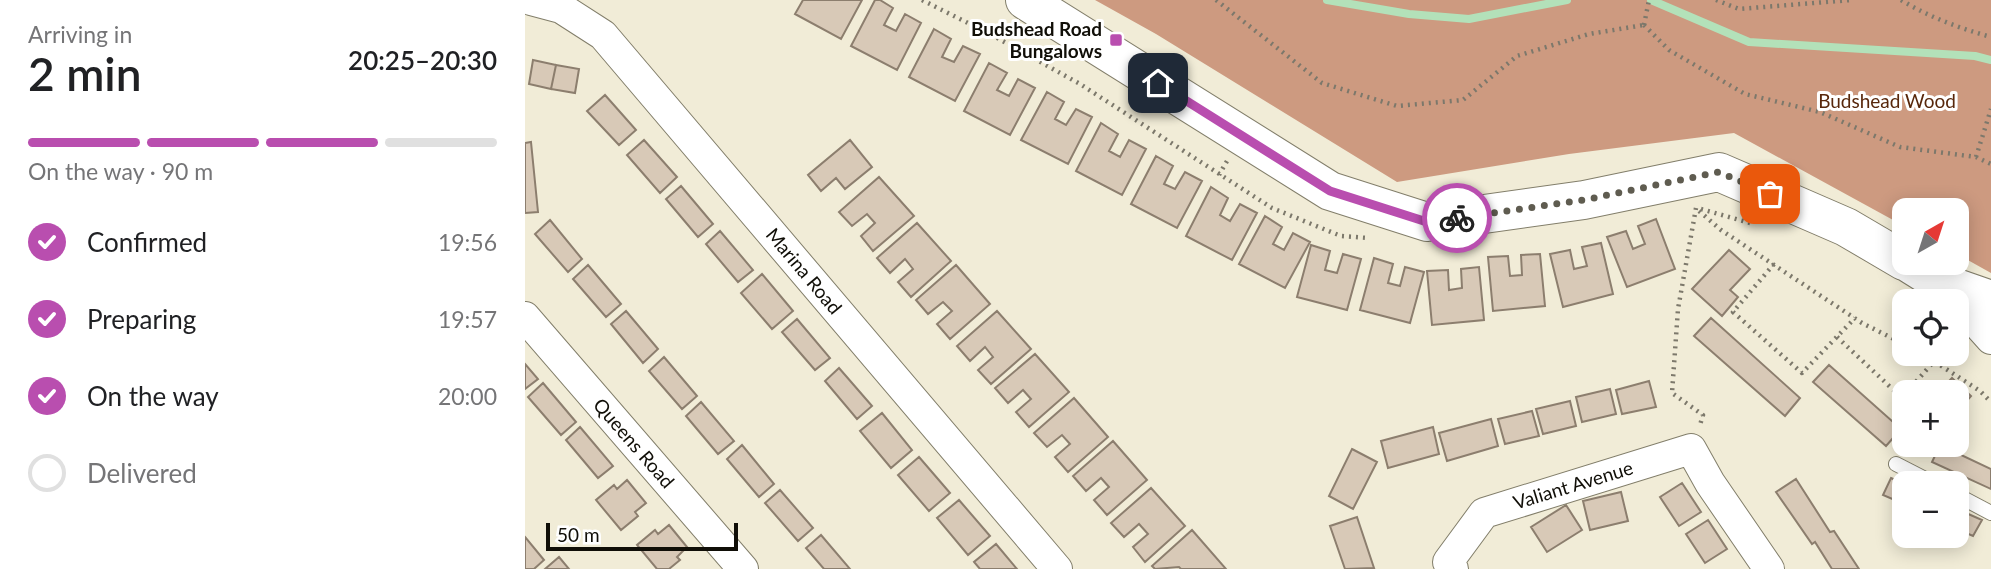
<!DOCTYPE html>
<meta charset="utf-8">
<style>
:root{--surface:#fff;--page:#f2f2f2;--text:#202124;--muted:#757577;--line:#e0e0e0;--accent:#b94eaf}
body{margin:0;font-family:Lato,sans-serif;background:var(--page);color:var(--text);height:100vh;display:flex;flex-direction:column;font-size:26px;white-space:nowrap}
*{box-sizing:border-box;margin:0}
p{font-size:23px;color:var(--muted)}
.icon{flex:none;width:38px;height:38px;fill:none;stroke:currentColor;stroke-width:2;stroke-linecap:round;stroke-linejoin:round}
.map{position:relative;flex:1;overflow:hidden}
.details{display:flex;flex-direction:column;background:var(--surface);width:525px}
.details>*{flex:none}
.needle{width:46px;rotate:39deg}
.fabs{position:absolute;left:1367px;top:198px;display:grid;gap:14px}
.fabs a{display:grid;place-items:center;width:77px;height:77px;border-radius:14px;background:var(--surface);box-shadow:0 4px 18px #0003;font-size:35px}
.scale{position:absolute;left:21px;bottom:18px;width:192px;box-sizing:border-box;padding-left:7px;border:4px solid #100e07;border-top:0;font-size:19px;line-height:24px;white-space:nowrap;color:#100e07;-webkit-text-stroke:5px #fff;paint-order:stroke}
.pin{position:absolute;display:grid;place-items:center;width:60px;height:60px;color:#fff;margin:-30px;border-radius:14px;box-shadow:0 4px 10px #0006}
.courier{position:absolute;display:grid;place-items:center;width:70px;height:70px;margin:-35px;border:5px solid #b94eaf;border-radius:50%;background:#fff;color:#222;box-shadow:0 2px 9px #0007}
.summary em{font-style:normal;font-weight:600}
.summary div{display:flex;flex-direction:column-reverse}
.summary{display:flex;align-items:center;justify-content:space-between;height:119px;padding:0 28px}
h1{font-size:46px;font-weight:600;line-height:52px}
.bar{display:grid;grid-template-columns:repeat(4,1fr);gap:10px 7px;align-content:center;height:84px;padding:0 28px}
.bar i{height:9px;border-radius:5px;background:var(--line)}
.bar .on{background:var(--accent)}
.bar p{grid-column:span 4}
ol{padding:0 28px;list-style:none}
li{display:flex;align-items:center;gap:21px;height:77px}
li p{margin-inline-start:auto}
li .icon{padding:7px;border-radius:50%;background:var(--accent);color:#fff;stroke-width:4}
li:last-child{color:var(--muted)}
li i{width:38px;height:38px;border:4px solid var(--line);border-radius:50%}
main{display:flex;flex:1;min-height:0}
.map>svg:first-child{display:block}
</style>
<main>
<section class="details">
<div class="summary"><div><h1>2 min</h1><p>Arriving in</p></div><em>20:25–20:30</em></div>
<div class="bar"><i class="on"></i><i class="on"></i><i class="on"></i><i></i><p>On the way · 90 m</p></div>
<ol>
<li><svg class="icon" aria-label="check" viewBox="0 0 24 24"><path d="M5 12l5 5 9-10"/></svg>Confirmed<p>19:56</p></li>
<li><svg class="icon" aria-label="check" viewBox="0 0 24 24"><path d="M5 12l5 5 9-10"/></svg>Preparing<p>19:57</p></li>
<li><svg class="icon" aria-label="check" viewBox="0 0 24 24"><path d="M5 12l5 5 9-10"/></svg>On the way<p>20:00</p></li>
<li><i></i>Delivered</li>
</ol>
</section>
<div class="map">
<svg width="1466" height="569" viewBox="0 0 1466 569">
<rect width="100%" height="100%" fill="#f1ecd7"/>
<path fill="#cd9a80" d="M570,0h896v273l-34,-19v-44h-53v16l-170,-93 -165,21 -172,28 -241,-148z"/>
<g fill="none" stroke-linecap="round" stroke-linejoin="round">
<path stroke="#b3e1b9" stroke-width="8" d="M802,0l82,14 60,5 98,-19
M1126,0l98,42 226,14 16,4"/>
</g>
<path fill="#d8c9b7" stroke="#8c7e6e" stroke-width="2" d="M278,0h59l-21,39 -46,-25z
M350,0h5l13,8 -9,17 12,6 9,-17 16,9 -24,47 -46,-24z
M409,29l17,10 -9,18 12,5 9,-16 17,8 -25,47 -46,-24z
M8,60l23,5 -5,24 -22,-5z
M464,63l18,10 -10,17 12,6 9,-17 17,9 -25,47 -46,-24z
M31,65l23,4 -4,24 -24,-4z
M522,92l17,10 -9,17 11,6 10,-16 16,8 -24,47 -47,-24z
M80,95l31,35 -17,15 -32,-34z
M576,123l17,11 -9,17 11,6 9,-17 17,9 -24,46 -46,-24z
M119,140l33,37 -17,16 -33,-38z
M325,140l22,27 -27,22 -9,-11 -15,13 -13,-16z
M6,142l7,70 -13,1v-70z
M631,156l17,10 -9,18 11,5 10,-17 17,9 -25,47 -46,-24z
M354,177l35,39 -41,35 -12,-15 14,-13 -8,-9 -15,12 -13,-14z
M156,186l32,38 -15,13 -32,-38z
M686,187l17,11 -8,17 10,6 10,-17 17,9 -25,47 -46,-24z
M740,216l17,11 -9,17 11,6 9,-17 17,9 -25,46 -46,-24z
M1131,219l19,50 -48,18 -20,-50 19,-6 7,18 12,-5 -7,-18z
M25,220l32,39 -14,13 -33,-38z
M392,223l34,38 -40,36 -13,-15 15,-13 -8,-10 -15,14 -13,-15z
M195,231l33,39 -15,12 -32,-38z
M1076,243l12,51 -50,13 -13,-53 20,-4 4,19 13,-3 -5,-19z
M786,245l19,6 -5,19 12,3 6,-19 18,5 -14,51 -50,-13z
M1204,250l21,19 -20,21 8,7 -16,19 -30,-27z
M1015,254l5,52 -52,5 -5,-54 20,-1 2,20 12,-1 -1,-20z
M849,258l19,6 -5,19 12,3 5,-19 19,5 -14,51 -50,-13z
M63,265l33,39 -15,13 -33,-38z
M431,265l34,39 -40,35 -13,-15 15,-13 -9,-9 -15,12 -12,-14z
M954,267l5,53 -52,5 -5,-54 21,-1 1,20 13,-2 -1,-19z
M237,274l31,37 -21,18 -31,-36z
M101,311l32,38 -15,14 -32,-39z
M472,311l34,38 -40,35 -13,-14 15,-13 -8,-10 -15,14 -13,-15z
M1186,318l89,80 -15,18 -91,-80z
M272,319l33,39 -15,12 -33,-38z
M510,354l34,38 -40,35 -13,-15 15,-13 -8,-9 -15,13 -13,-15z
M139,357l33,39 -15,13 -33,-38z
M0,364l13,15 -13,10z
M1304,365l72,64 -15,17 -73,-64z
M314,368l33,38 -15,13 -32,-38z
M1427,378l19,18 -14,16v-20h-18z
M1124,381l7,26 -34,7 -6,-24z
M18,383l33,39 -15,13 -33,-38z
M1085,389l6,25 -34,8 -6,-25z
M549,398l34,39 -40,35 -13,-15 15,-13 -8,-9 -15,12 -13,-14z
M1045,401l6,25 -33,8 -7,-25z
M176,402l33,39 -16,13 -32,-38z
M1007,411l7,25 -34,8 -7,-25z
M357,413l30,37 -21,18 -31,-37z
M966,419l7,27 -51,15 -8,-28z
M55,427l33,39 -15,12 -32,-38z
M908,427l6,27 -51,14 -7,-27z
M588,441l34,39 -40,35 -13,-15 15,-13 -8,-9 -15,13 -13,-15z
M217,445l32,39 -15,13 -32,-38z
M1415,445l51,24v20l-59,-27z
M827,449l25,13 -24,47 -24,-13z
M394,457l31,36 -21,18 -31,-36z
M1366,478l13,6v20l-21,-9z
M1271,479l34,53 4,-1 25,38h-27l-17,-27 -3,2 -36,-52z
M102,480l19,23 -11,9 3,4 -17,14 -25,-30 18,-15 3,4z
M1157,483l19,29 -22,14 -19,-29z
M626,488l34,38 -40,36 -12,-15 15,-13 -9,-10 -15,13 -13,-14z
M255,490l33,38 -15,13 -33,-38z
M1096,492l7,29 -38,9 -7,-29z
M434,500l31,36 -22,19 -31,-37z
M1041,505l16,25 -35,22 -16,-25z
M1432,509l25,11 -9,16 -16,-7z
M832,517l17,51 -29,1 -15,-43z
M1183,520l19,29 -22,14 -19,-29z
M144,525l18,22 -10,10 3,3 -11,9h-12l-20,-24 18,-15 3,4z
M667,530l34,39h-45l-2,-2 -24,2 -3,-3z
M296,535l29,34h-26l-18,-21z
M0,537l19,23 -10,9h-9z
M471,544l21,25h-37l-6,-7z
M34,557l10,12h-24z"/>
<g fill="none" stroke-linecap="round" stroke-linejoin="round">
<g stroke="#827e6a" stroke-width="16">
<path id="lane" d="M1371,464l37,19
M1432,495l34,18"/>
</g>
<g stroke="#827e6a" stroke-width="32">
<path id="street" d="M6,0l30,8 42,27 454,534
M1415,282l51,57
M0,317l218,252
M928,569l-5,-7 36,-49 207,-64 19,34 59,86"/>
</g>
<g stroke="#827e6a" stroke-width="40">
<path id="secondary" d="M500,0l305,191 97,31 157,-22 135,-28 127,55 58,34
M1382,262l32,20 52,18"/>
</g>
<path stroke="#7c786b" stroke-width="4.5" stroke-dasharray="2 5" stroke-linecap="butt" d="M397,0l68,34 90,50 192,124 69,28 27,2
M691,0l106,83 75,23 66,-6 54,-44 72,-22 55,-9
M1191,0l23,9 112,-9
M1376,0c28,17 58,28 90,37
M1119,25l25,25 76,44 75,18 80,35 76,10 15,7
M1119,25l5,-25
M1451,157l15,-48
M694,175l8,-14
M1171,208l-18,101 -6,84 31,22 -3,10
M1176,209l49,14
M1174,211l22,19 141,93 42,21
M1249,264l-41,48 69,61 53,-55
M1312,337l65,61 2,-3
M1398,354l57,37 11,11
M1382,392l28,-32"/>
<use href="#lane" stroke="#fff" stroke-width="14"/>
<use href="#street" stroke="#fff" stroke-width="30"/>
<use href="#secondary" stroke="#fff" stroke-width="38"/>
</g>
<g fill="none" stroke-linecap="round" stroke-linejoin="round">
<path stroke="#5f5c50" stroke-width="7" stroke-dasharray="0 12.6" d="M932,218l127,-18 135,-28 51,22"/>
<path stroke="#b94eaf" stroke-width="9" d="M633,83l172,108 97,31 30,-4"/>
</g>
<rect fill="#b94eaf" stroke="#fff" stroke-width="2.5" x="584" y="33" width="14" height="14" rx="3.5"/>
<g text-anchor="middle" stroke-width="6" stroke-linejoin="round" paint-order="stroke">
<g font-size="19" font-weight="bold" fill="#100e07" stroke="#fff" text-anchor="end">
<text x="577" y="36">Budshead Road<tspan x="577" dy="22">Bungalows</tspan></text>
</g>
<g font-size="19" fill="#58270b" stroke="#fff">
<text x="1362" y="108">Budshead Wood</text>
</g>
<g font-size="19" fill="#100e07" stroke="#fff">
<text transform="translate(279 271) rotate(50)" y="7">Marina Road</text>
<text transform="translate(109 443) rotate(49)" y="7">Queens Road</text>
<text transform="translate(1048 485) rotate(-17)" y="7">Valiant Avenue</text>
</g>
</g>
</svg>
<div class="fabs">
<a><svg class="needle" viewBox="-14 -14 28 28"><path d="M0-13l5 13h-10z" fill="#e53935"/><path d="M0 13l5-13h-10z" fill="#757577"/></svg></a>
<a><svg class="icon" aria-label="locate" viewBox="0 0 24 24"><circle cx="12" cy="12" r="6"/><path d="M12 2v4M12 18v4M2 12h4M18 12h4"/></svg></a>
<a>+</a>
<a>−</a>
</div>
<div class="scale">50 m</div>
<div class="pin" style="left:1245px;top:194px;background:#ea580c"><svg class="icon" aria-label="bag" viewBox="0 0 24 24"><path d="M5 8h14l-1 12H6zM9 8a3 3 0 0 1 6 0"/></svg></div>
<div class="pin" style="left:633px;top:83px;background:#1f2937"><svg class="icon" aria-label="home" viewBox="0 0 24 24"><path d="M3 11l9-7 9 7M6 9v11h12V9"/></svg></div>
<div class="courier" style="left:932px;top:218px"><svg class="icon" aria-label="bike" viewBox="0 0 24 24"><circle cx="6" cy="16" r="4"/><circle cx="18" cy="16" r="4"/><path d="M6 16l4-8h5l3 8M10 8l3 8H6M13 5h3"/></svg></div>
</div>
</main>
